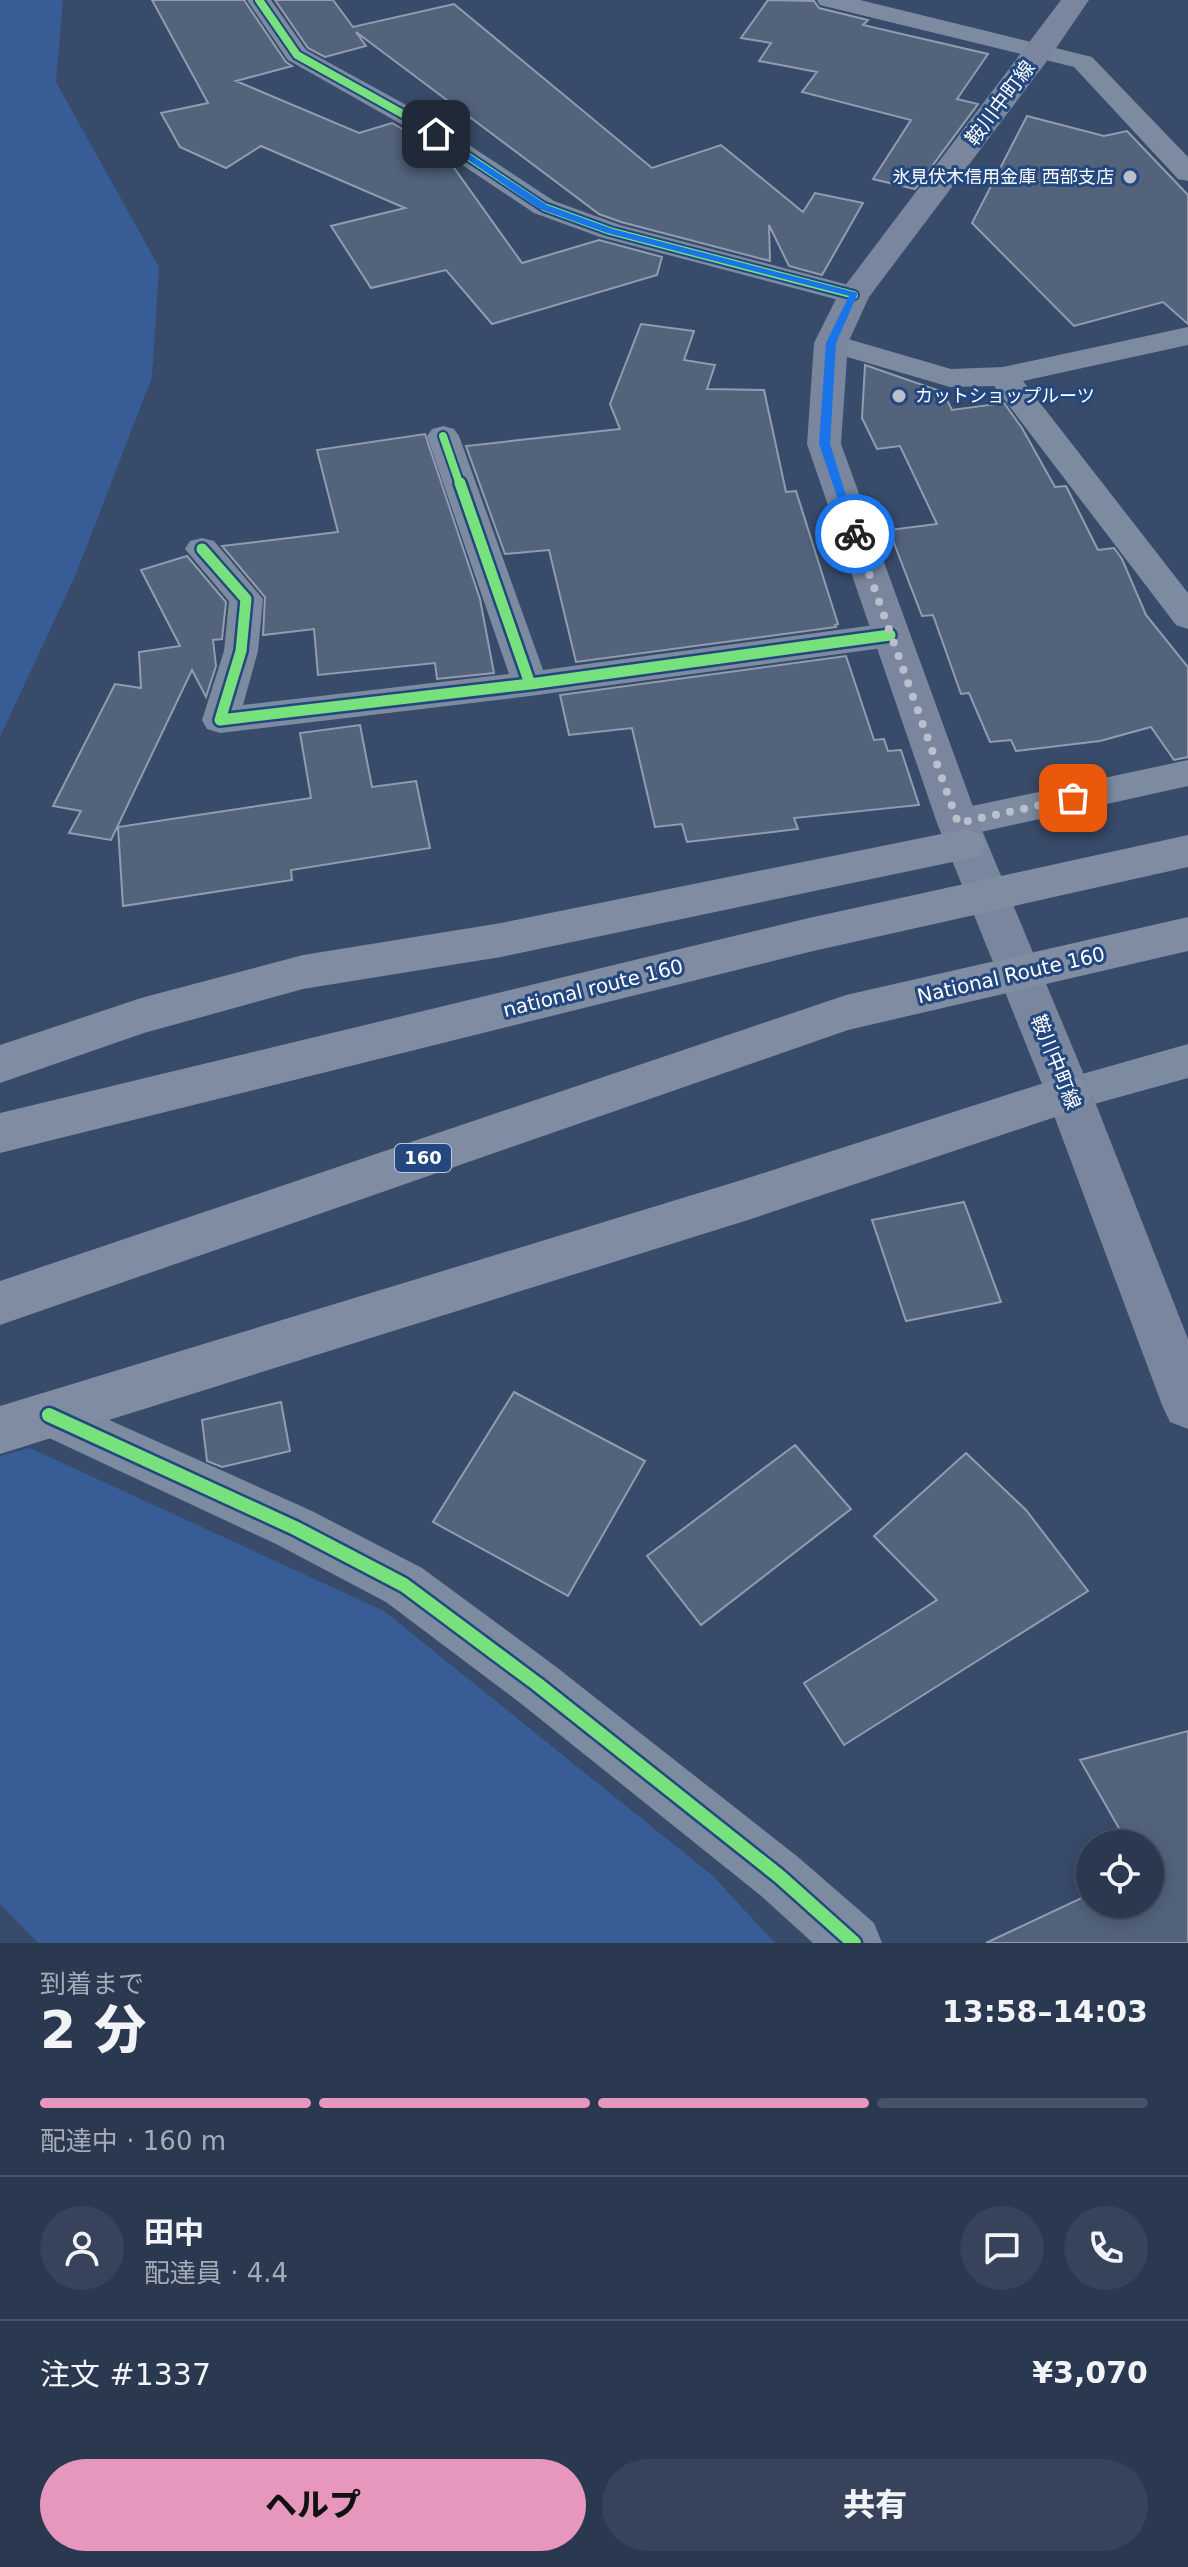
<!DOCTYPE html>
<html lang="ja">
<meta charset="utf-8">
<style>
:root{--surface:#2a3850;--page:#36435a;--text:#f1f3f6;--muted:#a5acb7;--line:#465267;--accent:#e797bd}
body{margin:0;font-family:"DejaVu Sans","Noto Sans JP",sans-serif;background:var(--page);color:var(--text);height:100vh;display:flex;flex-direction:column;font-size:30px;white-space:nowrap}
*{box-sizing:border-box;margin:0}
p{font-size:26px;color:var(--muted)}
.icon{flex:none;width:44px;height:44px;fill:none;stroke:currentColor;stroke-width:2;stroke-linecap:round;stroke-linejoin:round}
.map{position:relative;height:1943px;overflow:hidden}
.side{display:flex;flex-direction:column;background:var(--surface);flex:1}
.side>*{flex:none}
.buttons{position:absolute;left:1076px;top:1830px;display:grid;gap:16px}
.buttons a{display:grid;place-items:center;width:88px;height:88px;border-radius:50%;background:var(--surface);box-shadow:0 4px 20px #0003,0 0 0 2px var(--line);font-size:40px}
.pin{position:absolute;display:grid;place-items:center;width:68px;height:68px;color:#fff;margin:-34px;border-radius:16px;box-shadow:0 4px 12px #0006}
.courier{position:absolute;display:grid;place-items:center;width:80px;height:80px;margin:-40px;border:6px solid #1a73e8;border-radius:50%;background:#fff;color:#222;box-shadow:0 2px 10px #0007}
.headline em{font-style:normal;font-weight:800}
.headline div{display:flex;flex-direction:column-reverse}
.headline{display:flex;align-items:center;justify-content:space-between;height:136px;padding:0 40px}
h1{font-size:52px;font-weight:800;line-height:60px}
.bar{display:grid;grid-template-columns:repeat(4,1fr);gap:12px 8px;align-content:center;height:96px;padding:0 40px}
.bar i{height:10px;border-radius:6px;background:var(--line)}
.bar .active{background:var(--accent)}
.bar p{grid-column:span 4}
.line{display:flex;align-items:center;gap:20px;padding:0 40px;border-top:2px solid var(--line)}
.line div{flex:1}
.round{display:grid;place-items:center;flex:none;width:84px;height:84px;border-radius:42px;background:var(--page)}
.action{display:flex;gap:16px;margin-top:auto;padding:16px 40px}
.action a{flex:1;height:92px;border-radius:48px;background:var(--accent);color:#111;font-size:32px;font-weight:800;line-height:92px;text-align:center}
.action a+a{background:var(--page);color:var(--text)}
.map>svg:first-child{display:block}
</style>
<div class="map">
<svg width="1188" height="1943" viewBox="0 0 1188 1943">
<rect width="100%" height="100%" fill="#384b6a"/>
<path fill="#375c96" d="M0,0h63l-7,82 103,185 -7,110 -76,197 -76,163z
M30,1448l354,163 329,265 62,67h-737l-38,-39v-448z"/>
<path fill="#53637c" stroke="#919caf" stroke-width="2" d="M152,0h92l42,62 6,4 -56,15 123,52 33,-10 7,4 48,31 75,105 77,-23 63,17 -5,18 -165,49 -46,-54 -75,18 -40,-62 74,-18 -144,-62 -35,22 -46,-21 -19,-34 47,-10z
M275,0h58l20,27 101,-23 198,164 69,-23 82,67 12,-19 48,10 -41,72 -33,-9 -20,-41 1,36 -149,-39 -22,-8 -243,-182 10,14 -41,11 -17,-9z
M768,0l46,1 5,7 49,12 -5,5 125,29 -31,45 21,5 -63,85 -42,-10 38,-59 -109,-28 15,-20 -58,-11 12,-18 -30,-5z
M1027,116l77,20 23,-5 61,64v129l-25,-22 -89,24 -102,-103z
M641,324l53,7 -10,29 31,5 -8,24 57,1 22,102 10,-1 42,133 -3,1 1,2 -260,35 -27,-112 -44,4 -39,-108 154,-17 -10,-25z
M865,365l78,27 9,18 52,-7 18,25 33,59 11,-1 32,64 16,-2 8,11 24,56 42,52v90l-14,3 -23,-33 -51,14 -84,10 -5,-11 -21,2 -21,-49 -8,1 -28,-79 -11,1 -33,-86 48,-6 -37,-78 -23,3 -15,-31z
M425,434l55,165 14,74 -57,6 -2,-16 -117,12 -4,-46 -51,6 2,-38 -43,-51 116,-14 -21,-82z
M187,556l39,46 -4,37 -9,1 3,26 -10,31 -14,-27 -81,170 -42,-7 12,-22 -28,-5 62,-122 26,4 -2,-36 41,-6 -39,-76z
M846,656l28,84 10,-1 4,12 13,-1 18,55 -125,13 4,11 -111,13 -5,-18 -27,3 -23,-99 -63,7 -9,-40z
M360,725l12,62 44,-6 14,67 -139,22 1,10 -169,26 -5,-79 193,-29 -11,-65z
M964,1202l37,100 -95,19 -34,-101z
M514,1392l131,69 -77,135 -135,-74z
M281,1402l9,49 -68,16 -15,-6 -5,-41z
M795,1445l56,64 -150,116 -54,-69z
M966,1453l60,57 62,81 -244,154 -40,-62 133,-83 -63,-64z
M1188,1731v212h-202l104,-49v10h60v-60h-22l-48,-84z"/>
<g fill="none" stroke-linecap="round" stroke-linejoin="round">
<path fill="#7d8ba1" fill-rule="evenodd" d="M247,0h24l35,50 113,62 135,89 66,24 244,64 5,6 -5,6 -10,3 -254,-67 -66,-24 -133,-89 -113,-64z
M817,0h43l232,57 96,100v24l-10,-2 -104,-112 -254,-62z
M1188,327v18l-165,36 165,212v36l-12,-4 -182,-239 -44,1 -130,-38 -4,-6 4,-6 11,-3 120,35 52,-2z
M443,426l11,3 5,7 84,234 347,-47 12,4 5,8 -5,8 -12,4 -360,49 -310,37 -13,-4 -5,-9 22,-69 5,-50 -44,-52 5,-8 12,-3 12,3 49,58 -5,52 -15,54 266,-31 -82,-238 5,-7z
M1188,760v26l-230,51 -13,-4 -6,-10 6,-10 13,-4z
M1188,1044v34l-119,33 -15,-5 -6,-12 6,-12z
M49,1393l263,118 110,57 133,98 243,191 76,66 8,20h-69l-53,-48 -241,-193 -133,-100 -108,-57 -246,-115 -6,-15 6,-15z"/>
<path fill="#79869d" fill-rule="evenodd" d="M1061,0h28l-39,57 -181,240 -21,46 -7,101 138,379 113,271 96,245v90l-18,-7 -8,-17 -116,-311 -109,-271 -130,-379 7,-101 24,-48z"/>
<path fill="#7f8ca1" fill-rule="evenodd" d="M966,829l15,5 6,11 -6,11 -480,101 -198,32 -159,44 -144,50v-38l141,-47 162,-43 198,-32z
M1188,835v32l-379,85 -809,201v-40l809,-195z
M1188,917v34l-340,79 -848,295v-44l846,-286z
M1069,1075l16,6 7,13 -7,13 -337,113 -748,234v-48l748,-228z"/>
<g stroke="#23477f" stroke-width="12">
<path id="cycleway-far2" d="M259,0l38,55 113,63 134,89 66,24 244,64
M443,436l17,49"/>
</g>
<g stroke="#23477f" stroke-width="16">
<path id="cycleway-far1" d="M460,483l70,201 360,-49
M202,549l44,50 -5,52 -21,69 310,-36"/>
</g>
<g stroke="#23477f" stroke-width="19">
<path id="cycleway" d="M49,1415l246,113 109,57 133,99 242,192 75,67"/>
</g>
<use href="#cycleway-far2" stroke="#77e17e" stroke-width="8"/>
<use href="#cycleway-far1" stroke="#77e17e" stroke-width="11"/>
<use href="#cycleway" stroke="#77e17e" stroke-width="14"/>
</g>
<path fill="#1a73e8" d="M436,132l111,73 66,24 245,64 -22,50 -6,101 29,93 -9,-3 -31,-90 7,-101 23,-47 -242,-63 -67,-24 -107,-73z"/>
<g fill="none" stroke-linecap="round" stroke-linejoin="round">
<path stroke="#b9c0cb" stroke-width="8" stroke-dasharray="0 14.4" d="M855,534l103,289 115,-25"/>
</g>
<g fill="#b9c0cb" stroke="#23477f" stroke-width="3">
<circle cx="1130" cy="177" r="8"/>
<circle cx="899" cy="396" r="8"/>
</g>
<g text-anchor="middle" stroke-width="6" stroke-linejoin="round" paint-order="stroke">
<g font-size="18" fill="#fff" stroke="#23477f" text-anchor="end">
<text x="1114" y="183">氷見伏木信用金庫 西部支店</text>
<text x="915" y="402" text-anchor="start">カットショップルーツ</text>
</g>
<rect fill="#23477f" stroke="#bdc8d9" stroke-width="2" x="395" y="1144" width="56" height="28" rx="6"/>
<g font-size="18" font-weight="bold" fill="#fff">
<text x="423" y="1164">160</text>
</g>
<g font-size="20" fill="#fff" stroke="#23477f">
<text transform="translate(1000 103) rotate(-53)" y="7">鞍川中町線</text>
<text transform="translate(1011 975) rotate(-13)" y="7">National Route 160</text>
<text transform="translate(593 988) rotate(-14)" y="7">national route 160</text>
<text transform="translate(1056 1062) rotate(68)" y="7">鞍川中町線</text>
</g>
</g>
</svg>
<div class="buttons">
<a><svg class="icon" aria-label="locate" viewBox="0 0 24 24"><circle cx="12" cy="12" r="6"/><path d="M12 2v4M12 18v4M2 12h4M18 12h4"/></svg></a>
</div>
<div class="pin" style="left:1073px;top:798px;background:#ea580c"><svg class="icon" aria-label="bag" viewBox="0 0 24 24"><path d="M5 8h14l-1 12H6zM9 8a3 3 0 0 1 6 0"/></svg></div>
<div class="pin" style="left:436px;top:134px;background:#1f2937"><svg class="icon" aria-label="home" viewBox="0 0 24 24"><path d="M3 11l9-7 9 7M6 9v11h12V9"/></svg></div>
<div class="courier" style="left:855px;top:534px"><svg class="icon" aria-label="bike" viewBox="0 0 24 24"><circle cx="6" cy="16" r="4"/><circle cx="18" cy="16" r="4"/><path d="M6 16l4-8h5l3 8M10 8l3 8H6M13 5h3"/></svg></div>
</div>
<section class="side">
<div class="headline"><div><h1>2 分</h1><p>到着まで</p></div><em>13:58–14:03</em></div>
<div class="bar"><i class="active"></i><i class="active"></i><i class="active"></i><i></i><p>配達中 · 160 m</p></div>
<div class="line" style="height:144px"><a class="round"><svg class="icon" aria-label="person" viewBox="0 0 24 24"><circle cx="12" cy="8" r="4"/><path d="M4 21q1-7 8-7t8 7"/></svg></a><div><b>田中</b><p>配達員 · 4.4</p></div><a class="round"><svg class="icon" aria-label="chat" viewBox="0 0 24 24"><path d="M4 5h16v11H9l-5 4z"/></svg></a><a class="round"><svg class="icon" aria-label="phone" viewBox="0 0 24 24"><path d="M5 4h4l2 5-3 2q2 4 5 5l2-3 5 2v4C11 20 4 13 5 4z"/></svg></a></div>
<div class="line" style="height:104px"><div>注文 #1337</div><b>¥3,070</b></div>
<div class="action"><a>ヘルプ</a><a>共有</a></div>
</section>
